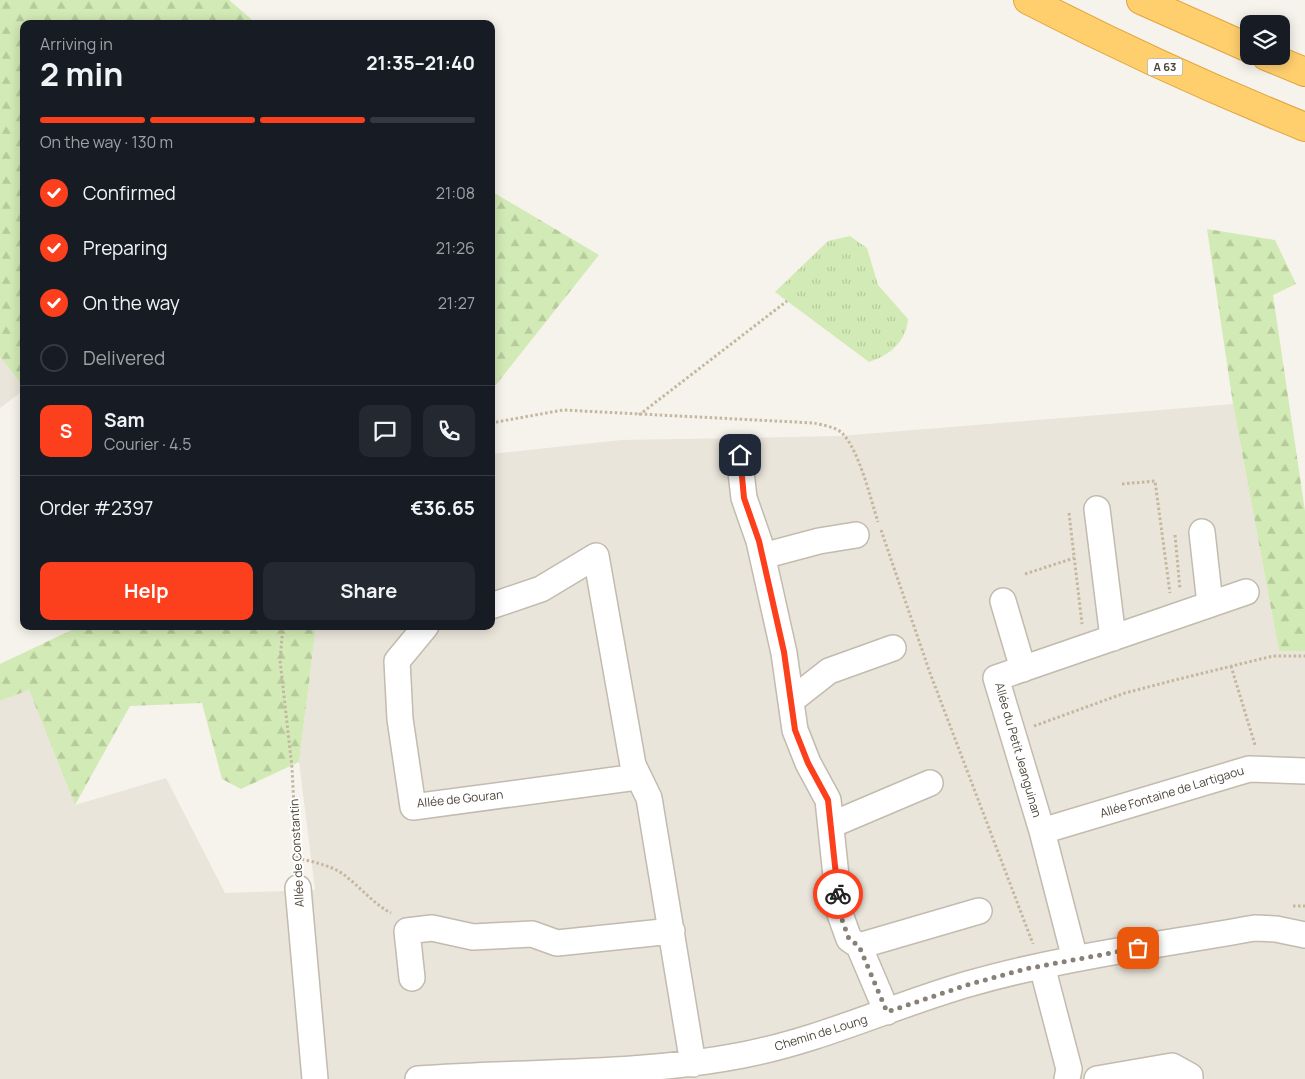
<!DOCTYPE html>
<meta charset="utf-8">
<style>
:root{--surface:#171b24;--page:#242831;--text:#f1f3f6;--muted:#9ea1a6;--line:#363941;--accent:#fc3f1d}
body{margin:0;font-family:Manrope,sans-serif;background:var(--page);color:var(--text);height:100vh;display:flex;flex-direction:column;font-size:19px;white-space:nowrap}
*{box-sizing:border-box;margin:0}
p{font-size:16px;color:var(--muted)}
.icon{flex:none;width:28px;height:28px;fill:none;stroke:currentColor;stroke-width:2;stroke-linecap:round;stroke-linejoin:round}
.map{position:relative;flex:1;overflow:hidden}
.drawer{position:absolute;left:20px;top:20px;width:475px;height:610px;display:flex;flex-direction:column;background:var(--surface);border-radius:10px;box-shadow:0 2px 12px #0003}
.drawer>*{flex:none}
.controls{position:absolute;left:1240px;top:15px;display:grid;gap:10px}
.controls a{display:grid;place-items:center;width:50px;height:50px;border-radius:10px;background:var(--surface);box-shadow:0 2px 12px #0003;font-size:25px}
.pin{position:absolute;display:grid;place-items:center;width:42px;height:42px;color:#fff;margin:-21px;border-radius:10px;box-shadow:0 2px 8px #0006}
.courier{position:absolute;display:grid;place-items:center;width:50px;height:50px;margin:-25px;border:4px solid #fc3f1d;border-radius:50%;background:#fff;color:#222;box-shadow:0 1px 6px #0007}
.overview em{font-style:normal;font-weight:700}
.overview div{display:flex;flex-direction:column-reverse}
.overview{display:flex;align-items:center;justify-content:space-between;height:85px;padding:0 20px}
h1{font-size:32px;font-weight:700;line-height:38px}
.bar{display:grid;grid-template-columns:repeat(4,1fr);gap:8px 5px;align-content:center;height:60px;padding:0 20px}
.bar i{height:6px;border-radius:4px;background:var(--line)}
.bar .on{background:var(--accent)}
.bar p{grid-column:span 4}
.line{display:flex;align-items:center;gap:12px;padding:0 20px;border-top:1px solid var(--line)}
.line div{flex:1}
.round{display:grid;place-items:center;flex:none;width:52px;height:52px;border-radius:10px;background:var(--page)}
ol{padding:0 20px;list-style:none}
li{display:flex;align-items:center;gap:15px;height:55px}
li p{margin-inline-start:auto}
li .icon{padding:5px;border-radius:50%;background:var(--accent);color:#fff;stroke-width:4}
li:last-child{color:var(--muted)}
li i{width:28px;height:28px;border:2px solid var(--line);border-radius:50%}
.primary-button{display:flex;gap:10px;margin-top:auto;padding:10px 20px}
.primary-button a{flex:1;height:58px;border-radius:10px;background:var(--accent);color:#fff;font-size:20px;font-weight:700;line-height:58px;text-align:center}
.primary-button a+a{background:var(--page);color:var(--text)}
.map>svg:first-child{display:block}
</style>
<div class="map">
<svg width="1305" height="1079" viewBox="0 0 1305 1079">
<defs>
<pattern id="forest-firs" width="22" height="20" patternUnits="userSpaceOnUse" patternTransform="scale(1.25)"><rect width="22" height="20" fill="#d2eab5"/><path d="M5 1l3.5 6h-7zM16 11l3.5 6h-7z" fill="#b6ca9c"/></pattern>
<pattern id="park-tufts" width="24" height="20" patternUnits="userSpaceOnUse" patternTransform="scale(1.25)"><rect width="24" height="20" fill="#d2eab5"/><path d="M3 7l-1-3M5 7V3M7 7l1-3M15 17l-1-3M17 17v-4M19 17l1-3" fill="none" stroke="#b6ca9c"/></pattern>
</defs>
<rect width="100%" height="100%" fill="#f6f3ec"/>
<path fill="#eae5da" d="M0,357l24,30v3l-24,18z
M1233,404l46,247h26v428h-1305v-378l29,-11 46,115 91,-27 59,115 90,-3 -16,-128 17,-136h175v-172l130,-14 219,-4z"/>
<path fill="url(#forest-firs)" d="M0,0h229l28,24h-233v363l-24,-30z
M491,191l108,64 -108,136z
M1207,229l68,11 21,44 -23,11 32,216v140h-26l-46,-247z
M80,626h236l-17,136 -58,27 -19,-10 -20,-76 -72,3 -55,99 -46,-115 -29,11v-37z"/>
<path fill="url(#park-tufts)" d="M850,236l17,12 11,37 30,34c-2,23 -18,36 -39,43l-94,-70 53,-51z"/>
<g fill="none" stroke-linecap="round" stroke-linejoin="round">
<g stroke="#c2bbae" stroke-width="28">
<path id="minor" d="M739,455l5,43 15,43 25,112 11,77 13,33 20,37 12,114 9,25 10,7 28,66
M1097,509l16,129
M1202,532l8,72
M763,556l56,-15 37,-6
M1003,601l20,68
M491,606l50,-17 55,-33 37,209 16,33 44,266
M426,626l-29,35 3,58 13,88 224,-30
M792,700l37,-29 64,-23
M831,825l99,-42
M1042,831l207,-62 56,2
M298,888l17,191
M859,946l120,-35
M1075,959l-33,-128 -46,-153 250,-86
M1042,966l27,103 -2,10
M412,978l-5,-47 25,-3 41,9 59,-3 25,9 115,-12
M418,1079c110,-8 217,-3 325,-24 78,-15 149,-49 225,-71 94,-27 191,-39 287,-56l21,1 29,6
M1097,1079l75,-13 18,10v3"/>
</g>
<g stroke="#e0a43c" stroke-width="30">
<path id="highway" d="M1028,0c91,47 183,89 277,127
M1141,0l108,48
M1266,56l39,16"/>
</g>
<path stroke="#c4b79f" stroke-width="3" stroke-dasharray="2.5 2.5" stroke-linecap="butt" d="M639,415l148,-114
M491,423l72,-13 251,13c8,2 23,4 29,11 17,19 27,63 35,88
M1122,484l33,-3 15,112
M1069,513l13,111
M881,530l49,143 103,271
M1175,535l5,54
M1025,574l49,-16
M283,626l-3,34 12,108 5,97
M1231,666l24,79
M1034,726l91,-33 54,-14 94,-23h32
M297,858c17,4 38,8 51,20 15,12 26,26 43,35
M1293,906h12"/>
<use href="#minor" stroke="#fff" stroke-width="25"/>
<use href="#highway" stroke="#ffcf6e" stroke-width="28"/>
</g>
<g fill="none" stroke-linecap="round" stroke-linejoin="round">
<path stroke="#878178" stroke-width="5" stroke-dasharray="0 9" d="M838,894l2,20 9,25 10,7 28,66 80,-27 58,-16 113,-21"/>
<path stroke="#fc3f1d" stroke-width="6" d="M740,455l4,43 15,43 25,111 11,78 13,33 20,37 10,94"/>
</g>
<g text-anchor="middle" stroke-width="4" stroke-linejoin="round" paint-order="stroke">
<rect fill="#fff" stroke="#817c74" stroke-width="1" x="1147.5" y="58.5" width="35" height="17" rx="4"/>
<g font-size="11" font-weight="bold" fill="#4b4439">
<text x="1165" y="71">A 63</text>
</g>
<g font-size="12" fill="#4b4439" stroke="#fff">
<text transform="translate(1018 750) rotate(74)" y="4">Allée du Petit Jeanguinan</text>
<text transform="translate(1172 792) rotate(-17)" y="4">Allée Fontaine de Lartigaou</text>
<text transform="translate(460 799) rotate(-6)" y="4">Allée de Gouran</text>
<text transform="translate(297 853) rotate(-93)" y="4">Allée de Constantin</text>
<text transform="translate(821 1033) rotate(-17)" y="4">Chemin de Loung</text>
</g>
</g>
</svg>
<div class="controls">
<a><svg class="icon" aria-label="layers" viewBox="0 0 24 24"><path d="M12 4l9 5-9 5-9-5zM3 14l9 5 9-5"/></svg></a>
</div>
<div class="pin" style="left:1138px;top:948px;background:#ea580c"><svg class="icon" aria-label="bag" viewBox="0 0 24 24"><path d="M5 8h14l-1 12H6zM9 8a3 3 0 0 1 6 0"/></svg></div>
<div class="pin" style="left:740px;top:455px;background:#1f2937"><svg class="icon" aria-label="home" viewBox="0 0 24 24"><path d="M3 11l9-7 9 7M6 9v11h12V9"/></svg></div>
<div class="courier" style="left:838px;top:894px"><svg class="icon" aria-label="bike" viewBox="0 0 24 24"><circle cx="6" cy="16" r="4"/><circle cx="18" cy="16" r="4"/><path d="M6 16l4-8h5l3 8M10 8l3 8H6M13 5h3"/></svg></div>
<section class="drawer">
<div class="overview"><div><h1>2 min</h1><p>Arriving in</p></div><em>21:35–21:40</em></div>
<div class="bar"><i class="on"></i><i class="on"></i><i class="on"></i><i></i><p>On the way · 130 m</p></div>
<ol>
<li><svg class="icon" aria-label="check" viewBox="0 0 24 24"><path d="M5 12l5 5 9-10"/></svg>Confirmed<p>21:08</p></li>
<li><svg class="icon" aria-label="check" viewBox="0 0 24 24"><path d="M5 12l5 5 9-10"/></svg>Preparing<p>21:26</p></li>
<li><svg class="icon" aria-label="check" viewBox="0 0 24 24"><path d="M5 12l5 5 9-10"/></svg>On the way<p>21:27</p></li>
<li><i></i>Delivered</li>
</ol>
<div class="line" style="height:90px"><b class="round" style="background:var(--accent);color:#fff">S</b><div><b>Sam</b><p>Courier · 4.5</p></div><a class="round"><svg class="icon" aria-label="chat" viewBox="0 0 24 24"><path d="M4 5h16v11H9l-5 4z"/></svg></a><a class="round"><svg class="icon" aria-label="phone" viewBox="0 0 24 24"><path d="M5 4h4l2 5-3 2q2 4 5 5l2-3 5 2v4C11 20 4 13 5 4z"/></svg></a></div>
<div class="line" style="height:65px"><div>Order #2397</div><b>€36.65</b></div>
<div class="primary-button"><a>Help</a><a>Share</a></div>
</section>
</div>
